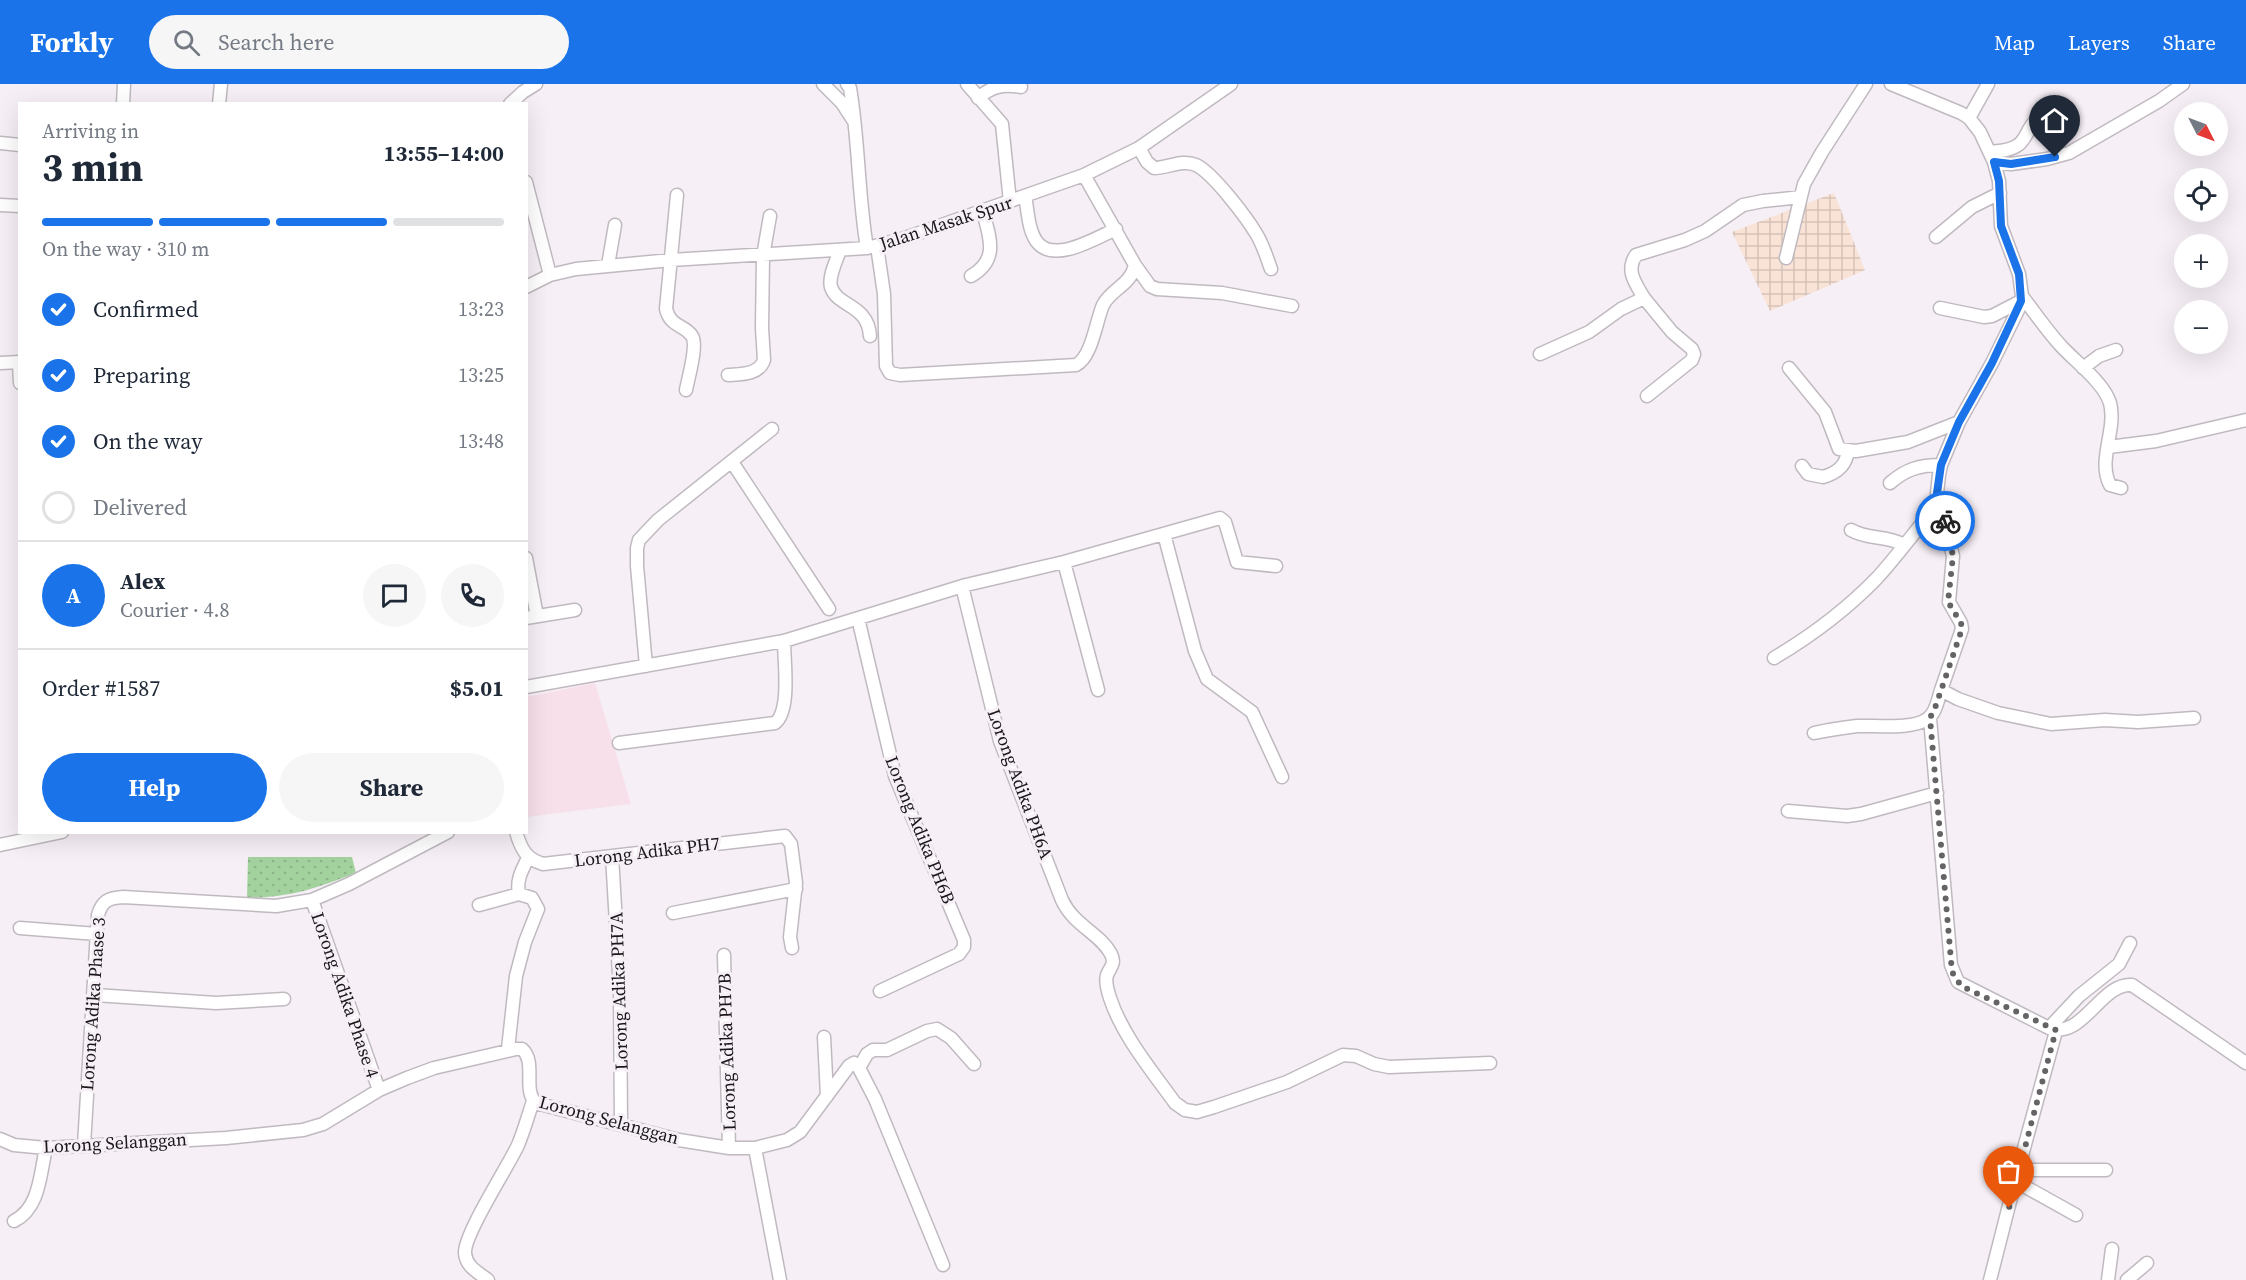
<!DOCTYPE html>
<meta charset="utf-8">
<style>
:root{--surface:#fff;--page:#f6f6f7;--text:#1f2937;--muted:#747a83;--line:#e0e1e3;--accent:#1a73e8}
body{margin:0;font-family:"Source Serif 4",serif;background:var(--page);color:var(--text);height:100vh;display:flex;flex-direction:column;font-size:22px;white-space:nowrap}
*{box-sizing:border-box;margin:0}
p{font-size:20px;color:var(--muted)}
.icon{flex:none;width:33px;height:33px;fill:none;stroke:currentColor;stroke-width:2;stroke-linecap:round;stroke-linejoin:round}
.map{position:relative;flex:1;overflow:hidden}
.sheet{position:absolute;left:18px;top:18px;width:510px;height:732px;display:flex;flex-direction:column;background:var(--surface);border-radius:0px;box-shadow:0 6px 24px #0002}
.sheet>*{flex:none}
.needle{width:39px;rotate:132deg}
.tools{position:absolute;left:2174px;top:18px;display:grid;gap:12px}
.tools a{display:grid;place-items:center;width:54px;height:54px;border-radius:50%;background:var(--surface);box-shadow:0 6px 24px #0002;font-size:30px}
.pin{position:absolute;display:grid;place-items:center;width:51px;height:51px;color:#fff;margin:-62px -26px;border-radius:50% 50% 50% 0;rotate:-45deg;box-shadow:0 0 6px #0007}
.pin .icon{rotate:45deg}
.courier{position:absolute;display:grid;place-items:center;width:60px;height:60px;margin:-30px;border:4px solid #1a73e8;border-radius:50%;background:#fff;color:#222;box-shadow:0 2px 8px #0007}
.summary em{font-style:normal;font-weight:700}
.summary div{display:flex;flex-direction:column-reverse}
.summary{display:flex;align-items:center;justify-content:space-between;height:102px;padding:0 24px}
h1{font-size:39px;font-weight:700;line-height:45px}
.bar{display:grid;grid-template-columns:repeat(4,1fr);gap:9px 6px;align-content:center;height:72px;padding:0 24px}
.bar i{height:8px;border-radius:4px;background:var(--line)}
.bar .selected{background:var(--accent)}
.bar p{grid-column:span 4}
.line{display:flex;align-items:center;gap:15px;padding:0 24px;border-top:2px solid var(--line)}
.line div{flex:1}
.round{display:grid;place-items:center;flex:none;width:63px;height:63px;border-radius:32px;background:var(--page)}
ol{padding:0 24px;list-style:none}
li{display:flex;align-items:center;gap:18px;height:66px}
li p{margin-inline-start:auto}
li .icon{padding:6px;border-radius:50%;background:var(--accent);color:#fff;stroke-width:4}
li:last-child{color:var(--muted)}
li i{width:33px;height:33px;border:3px solid var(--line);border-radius:50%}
.button{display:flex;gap:12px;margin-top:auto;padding:12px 24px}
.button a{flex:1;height:69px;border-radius:36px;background:var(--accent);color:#fff;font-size:24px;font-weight:700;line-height:69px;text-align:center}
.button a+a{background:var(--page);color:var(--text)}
header{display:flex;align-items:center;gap:36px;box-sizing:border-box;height:84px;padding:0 30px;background:var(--accent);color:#fff}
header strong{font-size:28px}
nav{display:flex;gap:33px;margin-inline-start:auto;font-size:21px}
.search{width:420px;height:54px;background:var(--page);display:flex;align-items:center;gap:15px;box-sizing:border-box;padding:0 21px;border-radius:33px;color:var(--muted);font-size:22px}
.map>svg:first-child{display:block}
</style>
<header>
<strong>Forkly</strong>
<div class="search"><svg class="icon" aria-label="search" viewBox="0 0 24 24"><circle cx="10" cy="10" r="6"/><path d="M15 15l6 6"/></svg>Search here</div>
<nav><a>Map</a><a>Layers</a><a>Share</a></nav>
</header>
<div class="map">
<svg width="2246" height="1196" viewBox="0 0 2246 1196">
<defs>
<pattern id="industrial-grid" width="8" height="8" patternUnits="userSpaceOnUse" patternTransform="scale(1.5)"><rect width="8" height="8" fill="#f9e3d6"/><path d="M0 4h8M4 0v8" fill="none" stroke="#d5c2b7"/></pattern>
<pattern id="green-dots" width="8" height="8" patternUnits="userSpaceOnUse" patternTransform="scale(1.5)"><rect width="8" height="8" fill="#a3d29e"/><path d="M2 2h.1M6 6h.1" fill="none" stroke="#8cb488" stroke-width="1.8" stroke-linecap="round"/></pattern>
</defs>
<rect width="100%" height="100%" fill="#f6eff6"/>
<path fill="url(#industrial-grid)" d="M1834,109l31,77 -95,41 -38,-79z"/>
<path fill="#f8e0eb" d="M595,599l36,121 -104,13v-120z"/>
<path fill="url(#green-dots)" d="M248,773h104l4,16c-42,16 -64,24 -109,25z"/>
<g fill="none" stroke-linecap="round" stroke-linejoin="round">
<g stroke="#c0bac0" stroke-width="15">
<path id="minor" d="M823,0l19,19 11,17
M847,0l3,4c9,53 8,107 17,160
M967,0l35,40 8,78
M1891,0l70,29 8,5 11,14 14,30 5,19 2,45 18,48 3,22 -2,10 -28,57 -33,59 -18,43 -2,10 -2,18 16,63 -4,46 12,21 1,6 -21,61 17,9 40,14 53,11 54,-4 33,2 56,-4
M978,14c14,-12 25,-14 43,-11
M123,20l1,-20
M219,20l2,-20
M510,20l13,-12 13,-8
M1969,34l19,-34
M0,59l20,2
M1139,64l8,14 7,6c13,0 29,-9 42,-3 17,8 51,53 61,70 6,10 10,23 14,34
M1990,68c9,-1 20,-1 28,-7 12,-8 10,-30 30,-25l11,12
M1994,78l17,2 36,-5 22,-6 90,-52 24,-17
M526,98l24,93
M677,111l-11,114c5,19 18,15 26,27 6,9 -4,43 -6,54
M1025,112c3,15 3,34 12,46 17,22 59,-4 79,-13
M0,121l20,1
M1936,153l36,-30 28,-14
M877,162l7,48 2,72 4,7 10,2 176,-10c16,-8 20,-44 27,-60 8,-16 28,-20 32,-40l-51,-90
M840,166c-3,10 -12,26 -9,37 6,20 37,17 39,49
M1786,174l18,-74 18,-32 44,-68
M608,181l7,-40
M1135,181l15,21 7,3 65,4 70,13
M971,192c28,-16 19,-38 12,-64
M526,203l24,-12 26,-6 95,-9 196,-12 35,-9 182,-64 55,-27 92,-64
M2022,212c13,17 25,35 40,51 14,15 42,36 48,56 7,27 -13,57 0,82l11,3
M1644,214l28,34 20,17 2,5 -2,6 -45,36
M1940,224l44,9 8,-1 29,-15
M1540,270l49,-22 32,-23 23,-11c-8,-14 -19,-27 -8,-43l49,-15 20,-9 38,-26 20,-4 38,-4
M19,278l1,21
M0,279l20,-1
M1789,284l36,44 14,37 17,2 52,-9 51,-20
M2083,284l16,-12 17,-6
M728,291c13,-1 31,0 36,-15l-2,-32 1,-72 7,-40
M2109,363l47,-6 90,-21
M732,378l97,147
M1802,382l6,8 15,3c14,-4 23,-11 25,-26
M1890,399c16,-14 30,-18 51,-18
M1851,446c17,10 36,5 53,15
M1164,450l31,117 12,28 45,33 30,65
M526,474l11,58
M1064,478l34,128
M962,502l38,155 62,159c12,26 38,33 49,54 5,10 -1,13 -4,21 -2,6 1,17 3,23 12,37 42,73 65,105l10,7 12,2 17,-5 73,-25 56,-27 13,1 18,8 15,3 101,-4
M526,534l49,-8
M858,534l37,158 69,164v7l-5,7 -79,37
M1774,574c37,-22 73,-49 103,-80 22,-24 41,-51 62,-75
M646,582l-9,-100v-18l2,-8 19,-20 114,-91
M526,603l258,-46 182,-56 98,-23 156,-44 5,4 12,40 39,4
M1930,634l21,247 7,17 91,46c34,12 52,-46 83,-43l114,78
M1814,649c14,-3 28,-5 43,-7 18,-1 55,4 70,-7 9,-5 11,-20 14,-29
M619,659l156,-20c16,-12 9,-62 9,-82
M1788,727l59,5 14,-2 76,-21
M516,748c5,17 10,27 27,32l242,-28 6,8 5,39 -6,54 2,11
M0,761l62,-13
M612,772l8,135 1,134
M519,810c-3,-14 3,-24 9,-36
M312,816l67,190
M479,821l40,-11 13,4 6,11 -13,33 -9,34 -8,73
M673,829l123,-24
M20,844l77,6
M724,871l5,193
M95,911l121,8 68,-4
M2049,944l30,-32 40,-32 11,-21
M824,953l3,59
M859,984l8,-14 6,-4h14l40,-19 10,-2 14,9 23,26
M0,1055l14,6 32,3 180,-10 77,-8 20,-6 56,-34 28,-12 27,-10 82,-19h6c15,13 0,41 14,54l143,37 50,8h26l32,-8 13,-8 49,-66 5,-3 5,5 16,31 68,166
M84,1061l14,-230c4,-14 10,-17 25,-18l153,9 36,-6 37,-16 99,-52
M755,1064l25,132
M2018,1086l38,-139
M2015,1097l61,34
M14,1137c26,-13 26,-47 32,-73
M488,1196c-10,-8 -22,-13 -23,-27 -1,-19 43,-86 53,-108 6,-14 10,-29 15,-44
M1990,1196l28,-110h88
M2108,1196l4,-31
M2127,1196l20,-17"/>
</g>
<use href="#minor" stroke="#fff" stroke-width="12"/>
</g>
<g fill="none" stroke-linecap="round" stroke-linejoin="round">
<path stroke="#666366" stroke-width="6" stroke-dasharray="0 10.8" d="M1945,437l8,35 -5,46 13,21 1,6 -27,79 -5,10 22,254 9,14 95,44 -47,178"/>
<path stroke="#1a73e8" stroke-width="8" d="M1945,437l-8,-28 4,-28 18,-43 33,-59 29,-62 -2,-27 -18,-48 -2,-45 -5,-19 17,2 44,-7"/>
</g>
<g text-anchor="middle" stroke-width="6" stroke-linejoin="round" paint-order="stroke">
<g font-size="18" fill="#191719" stroke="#f6eff6">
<text transform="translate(946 139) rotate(-18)" y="6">Jalan Masak Spur</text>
<text transform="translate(1020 700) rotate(70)" y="6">Lorong Adika PH6A</text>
<text transform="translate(920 746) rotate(68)" y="6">Lorong Adika PH6B</text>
<text transform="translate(647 768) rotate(-7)" y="6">Lorong Adika PH7</text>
<text transform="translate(619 907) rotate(-92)" y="6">Lorong Adika PH7A</text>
<text transform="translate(345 911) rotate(71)" y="6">Lorong Adika Phase 4</text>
<text transform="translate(93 920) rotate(-86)" y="6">Lorong Adika Phase 3</text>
<text transform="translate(727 968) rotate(-92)" y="6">Lorong Adika PH7B</text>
<text transform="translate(609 1036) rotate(15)" y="6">Lorong Selanggan</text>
<text transform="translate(115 1059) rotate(-3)" y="6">Lorong Selanggan</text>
</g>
</g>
</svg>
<div class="tools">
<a><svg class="needle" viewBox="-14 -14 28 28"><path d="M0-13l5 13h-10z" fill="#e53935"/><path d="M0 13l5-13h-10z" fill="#747a83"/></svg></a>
<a><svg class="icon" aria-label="locate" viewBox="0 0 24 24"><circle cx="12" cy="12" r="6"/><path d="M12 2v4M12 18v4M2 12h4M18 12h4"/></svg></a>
<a>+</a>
<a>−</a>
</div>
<div class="pin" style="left:2009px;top:1124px;background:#ea580c"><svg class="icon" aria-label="bag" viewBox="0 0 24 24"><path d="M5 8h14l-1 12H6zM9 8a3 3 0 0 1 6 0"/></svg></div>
<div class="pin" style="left:2055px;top:73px;background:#1f2937"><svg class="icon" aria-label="home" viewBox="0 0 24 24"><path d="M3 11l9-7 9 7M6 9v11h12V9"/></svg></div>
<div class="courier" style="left:1945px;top:437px"><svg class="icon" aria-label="bike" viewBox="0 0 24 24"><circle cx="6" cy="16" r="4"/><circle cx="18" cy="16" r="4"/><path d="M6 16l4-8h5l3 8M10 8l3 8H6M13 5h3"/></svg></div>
<section class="sheet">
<div class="summary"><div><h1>3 min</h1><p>Arriving in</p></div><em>13:55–14:00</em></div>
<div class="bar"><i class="selected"></i><i class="selected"></i><i class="selected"></i><i></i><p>On the way · 310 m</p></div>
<ol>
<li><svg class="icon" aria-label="check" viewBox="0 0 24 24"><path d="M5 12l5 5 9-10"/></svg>Confirmed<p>13:23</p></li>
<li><svg class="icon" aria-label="check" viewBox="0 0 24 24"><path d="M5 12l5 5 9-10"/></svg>Preparing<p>13:25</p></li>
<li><svg class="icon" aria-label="check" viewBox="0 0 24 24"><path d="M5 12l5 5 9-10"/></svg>On the way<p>13:48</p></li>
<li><i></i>Delivered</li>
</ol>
<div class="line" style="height:108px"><b class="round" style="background:var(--accent);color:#fff">A</b><div><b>Alex</b><p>Courier · 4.8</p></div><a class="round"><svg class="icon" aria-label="chat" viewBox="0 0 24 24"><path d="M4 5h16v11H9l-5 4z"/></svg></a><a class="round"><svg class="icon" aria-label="phone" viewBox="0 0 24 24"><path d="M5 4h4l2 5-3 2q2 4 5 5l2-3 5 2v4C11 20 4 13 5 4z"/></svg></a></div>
<div class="line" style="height:78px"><div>Order #1587</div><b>$5.01</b></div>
<div class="button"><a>Help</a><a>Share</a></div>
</section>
</div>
